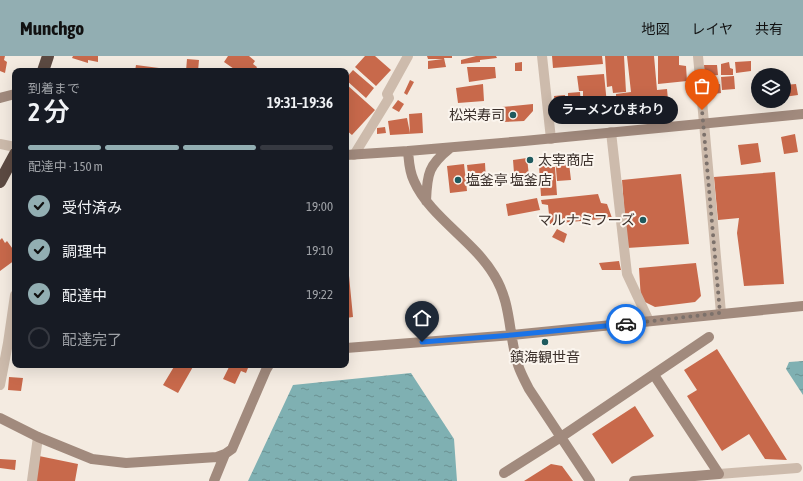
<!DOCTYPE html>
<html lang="ja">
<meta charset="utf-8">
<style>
:root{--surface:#171b24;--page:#242831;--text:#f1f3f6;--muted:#9ea1a6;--line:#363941;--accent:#92aeb2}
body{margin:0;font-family:"Asap Condensed","Noto Sans JP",sans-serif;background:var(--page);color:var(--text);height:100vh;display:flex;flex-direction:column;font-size:15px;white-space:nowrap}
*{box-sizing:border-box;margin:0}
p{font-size:13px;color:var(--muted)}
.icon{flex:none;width:22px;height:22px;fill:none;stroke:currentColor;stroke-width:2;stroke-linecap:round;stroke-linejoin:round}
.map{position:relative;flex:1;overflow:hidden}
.sheet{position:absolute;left:12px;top:12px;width:337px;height:300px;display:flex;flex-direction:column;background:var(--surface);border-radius:8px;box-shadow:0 4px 16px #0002}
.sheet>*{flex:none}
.controls{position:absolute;left:751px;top:12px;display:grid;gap:8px}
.controls a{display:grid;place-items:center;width:40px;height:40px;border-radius:50%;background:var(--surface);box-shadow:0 4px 16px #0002;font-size:20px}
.pin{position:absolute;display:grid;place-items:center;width:34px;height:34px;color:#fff;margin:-41px -17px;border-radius:50% 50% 50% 0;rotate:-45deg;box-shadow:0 0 4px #0007}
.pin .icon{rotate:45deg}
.courier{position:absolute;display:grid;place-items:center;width:40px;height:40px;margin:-20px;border:3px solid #1a73e8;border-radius:50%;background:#fff;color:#222;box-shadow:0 1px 5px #0007}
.bubble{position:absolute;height:28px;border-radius:14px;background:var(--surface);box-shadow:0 4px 16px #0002;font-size:13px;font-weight:600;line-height:28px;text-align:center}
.summary em{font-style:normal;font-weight:600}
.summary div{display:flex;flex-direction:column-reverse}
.summary{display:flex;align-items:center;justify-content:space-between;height:68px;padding:0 16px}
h1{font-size:26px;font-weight:600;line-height:30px}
.bar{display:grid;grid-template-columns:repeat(4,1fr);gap:6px 4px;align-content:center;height:48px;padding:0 16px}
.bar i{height:5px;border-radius:3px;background:var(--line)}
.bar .on{background:var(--accent)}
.bar p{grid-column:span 4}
ol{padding:0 16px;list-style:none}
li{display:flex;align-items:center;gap:12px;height:44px}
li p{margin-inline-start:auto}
li .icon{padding:4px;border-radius:50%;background:var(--accent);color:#111;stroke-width:4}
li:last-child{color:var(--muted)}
li i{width:22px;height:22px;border:2px solid var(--line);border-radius:50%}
header{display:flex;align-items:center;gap:24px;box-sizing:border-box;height:56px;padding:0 20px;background:var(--accent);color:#111}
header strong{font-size:19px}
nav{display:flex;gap:22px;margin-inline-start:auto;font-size:14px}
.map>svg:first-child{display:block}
</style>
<header>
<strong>Munchgo</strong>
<nav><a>地図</a><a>レイヤ</a><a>共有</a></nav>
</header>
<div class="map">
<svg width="803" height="425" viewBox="0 0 803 425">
<defs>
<pattern id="water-ripples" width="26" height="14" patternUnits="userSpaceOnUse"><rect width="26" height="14" fill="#7fb0b2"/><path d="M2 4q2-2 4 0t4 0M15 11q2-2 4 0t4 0" fill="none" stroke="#699091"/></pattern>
</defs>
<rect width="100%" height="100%" fill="#f4ebe1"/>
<path fill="url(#water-ripples)" d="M803,305v34l-17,-26 3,-7z
M411,317l43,66 3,42h-209l45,-96z"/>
<path fill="#c8694b" d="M0,0h5l-1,4 3,2 -2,11 -5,-2z
M73,0h25v6l-10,-2v3l-16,-5z
M228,0h21l6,5 -2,3 4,3 -2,4h-18l-13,-9z
M365,0h10l16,14 -15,16 -21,-19z
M427,0h25v2h-8l2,9 -18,2v-8l15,-2h-15z
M476,0h20l1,2 -17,2v2l-19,2v-4z
M552,0h50l1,8 -50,4z
M605,0h19l2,36 -13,1 -1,-7 -5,1z
M627,0h27l3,34 10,-1 2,22 -53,4v-21l15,-2z
M658,0h21v9l7,1 1,15 -29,3z
M187,3l12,1 -1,11h-12z
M751,5v10l-15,2 -1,-11z
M522,6v9h-7v-8z
M729,6l1,6 3,1v6h-12v-11z
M136,9l23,3v3h-24z
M704,9h13l1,10 -13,2z
M467,11h28l1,11 -27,4z
M353,14l21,18 -8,10 -20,-18v-2z
M604,18l3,30 -24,3v-16h-4l-2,-15z
M734,20l1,13 -13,1 -1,-13z
M410,24l4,2 -7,13 -3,-2z
M346,28l29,26 -23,25 -6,-5z
M483,28l1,17 -26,2 -2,-15z
M720,28l1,9 -14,2 -1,-10z
M796,28l2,11 -14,2v-12z
M580,36l1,13 -13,1v-13z
M565,39l1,10 -11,1 -1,-10z
M398,44l6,4 -5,8 -7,-4z
M533,48v7l-9,10 -21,1 -1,-15z
M422,57l1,20 -33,2 -2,-14 19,-3 3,15 -1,-19z
M385,71l1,6 -9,1v-6z
M795,78l3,18 -14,2 -3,-17z
M758,87l3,19 -20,3 -3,-20z
M568,99l3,25 -14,1 -2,-25z
M527,102l3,27 -15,1 -2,-26z
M485,107l1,18 -17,2 -2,-18z
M464,108l3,27 -17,2 -3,-27z
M550,109v2h5l2,28 -16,1 -2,-30z
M775,116l9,112 -40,2 -7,-53 2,-15 -21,2 -4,-43z
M681,118l8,70 -62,4 -5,-68z
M598,138l3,9 6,1 5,14 -62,6 -2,-19 -6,-1 -1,-4z
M537,142l3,12 -32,6 -2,-12z
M557,173l10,5 -3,9 -12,-6z
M2,182l3,5 2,-2 8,11v8l-15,11v-31z
M346,199h1l6,62 -7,1z
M619,205l2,9h-19l-3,-7z
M696,207l5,33 -6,6 -40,5 -14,-7 -2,-32z
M717,293l70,111 -22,-1 -16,-25 -27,17 -35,-55 10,-6 -13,-20z
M175,309h19l-16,28 -15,-8z
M230,309h15l3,3 -2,5 -5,-2 -6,13 -12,-5z
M9,321l14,1 -2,13 -13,-1z
M635,350l19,30 -42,28 -20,-30z
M39,400l39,8 -3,17h-42z
M0,403l16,1 -1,10 -15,-2z
M551,408l11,2 11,15h-49z"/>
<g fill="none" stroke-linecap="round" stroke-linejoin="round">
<path stroke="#cdbbac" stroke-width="10" d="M542,0l9,83
M698,0l23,257
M611,76l16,142 22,47
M0,88l15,3
M354,99l35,-57 -2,-4 21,-38
M0,329l8,-42 7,-48
M719,418l78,-6
M32,425l6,-44"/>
<path stroke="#a18a7d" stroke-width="10" d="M0,42l15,-4
M408,95c1,10 1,20 6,30 16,36 59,59 80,94 18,29 14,59 24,90 3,9 7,16 11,24l61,92
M346,99l62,-4 116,-10 279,-27
M426,145c1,-28 3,-36 24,-53
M346,292l166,-13 291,-29
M0,362l38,19 54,22 34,4 91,-6 8,-3 7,-5 34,-79 3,-5
M504,417l57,-36 148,-100
M214,425l11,-27
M634,425l85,-7 -65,-99"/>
<path stroke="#5c4a42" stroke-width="12" d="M43,15l5,-15
M0,126l15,-28"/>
</g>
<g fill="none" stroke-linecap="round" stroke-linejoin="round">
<path stroke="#7c716b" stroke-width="4" stroke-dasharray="0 7.2" d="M626,268l94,-11 -18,-203"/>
<path stroke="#1a73e8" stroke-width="5" d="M422,286l90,-7 114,-11"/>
</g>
<g fill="#1f5a5e" stroke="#fbf5ee" stroke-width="1.5">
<circle cx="513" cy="59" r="4"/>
<circle cx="530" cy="104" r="4"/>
<circle cx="458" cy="124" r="4"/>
<circle cx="643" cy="164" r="4"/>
<circle cx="545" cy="286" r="4"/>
</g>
<g text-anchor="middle" stroke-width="4" stroke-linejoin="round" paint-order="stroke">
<g font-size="14" fill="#3b302b" stroke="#fbf5ee" text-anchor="end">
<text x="505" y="64">松栄寿司</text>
<text x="538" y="109" text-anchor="start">太宰商店</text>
<text x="466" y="129" text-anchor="start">塩釜亭 塩釜店</text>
<text x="635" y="169">マルナミフーズ</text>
<text x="545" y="306" text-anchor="middle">鎮海観世音</text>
</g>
</g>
</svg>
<div class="controls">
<a><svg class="icon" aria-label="layers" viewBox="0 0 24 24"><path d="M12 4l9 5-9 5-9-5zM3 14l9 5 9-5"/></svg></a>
</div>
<div class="pin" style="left:702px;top:54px;background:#ea580c"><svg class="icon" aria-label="bag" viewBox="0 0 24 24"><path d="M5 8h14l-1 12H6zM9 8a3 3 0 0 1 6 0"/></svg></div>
<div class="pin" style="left:422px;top:286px;background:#1f2937"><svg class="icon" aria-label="home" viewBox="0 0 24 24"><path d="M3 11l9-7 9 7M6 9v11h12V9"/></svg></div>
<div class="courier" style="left:626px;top:268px"><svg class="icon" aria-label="car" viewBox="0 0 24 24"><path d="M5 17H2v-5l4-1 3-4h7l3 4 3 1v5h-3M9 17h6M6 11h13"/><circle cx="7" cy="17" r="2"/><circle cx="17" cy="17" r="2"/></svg></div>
<div class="bubble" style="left:548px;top:40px;width:130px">ラーメンひまわり</div>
<section class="sheet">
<div class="summary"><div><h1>2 分</h1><p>到着まで</p></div><em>19:31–19:36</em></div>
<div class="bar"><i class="on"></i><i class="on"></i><i class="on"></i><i></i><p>配達中 · 150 m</p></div>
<ol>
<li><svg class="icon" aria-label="check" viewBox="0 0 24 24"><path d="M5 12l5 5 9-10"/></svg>受付済み<p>19:00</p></li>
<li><svg class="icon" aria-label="check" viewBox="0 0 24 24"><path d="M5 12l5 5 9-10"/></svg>調理中<p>19:10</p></li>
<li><svg class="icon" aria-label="check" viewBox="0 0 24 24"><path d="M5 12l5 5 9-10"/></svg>配達中<p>19:22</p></li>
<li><i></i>配達完了</li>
</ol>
</section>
</div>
